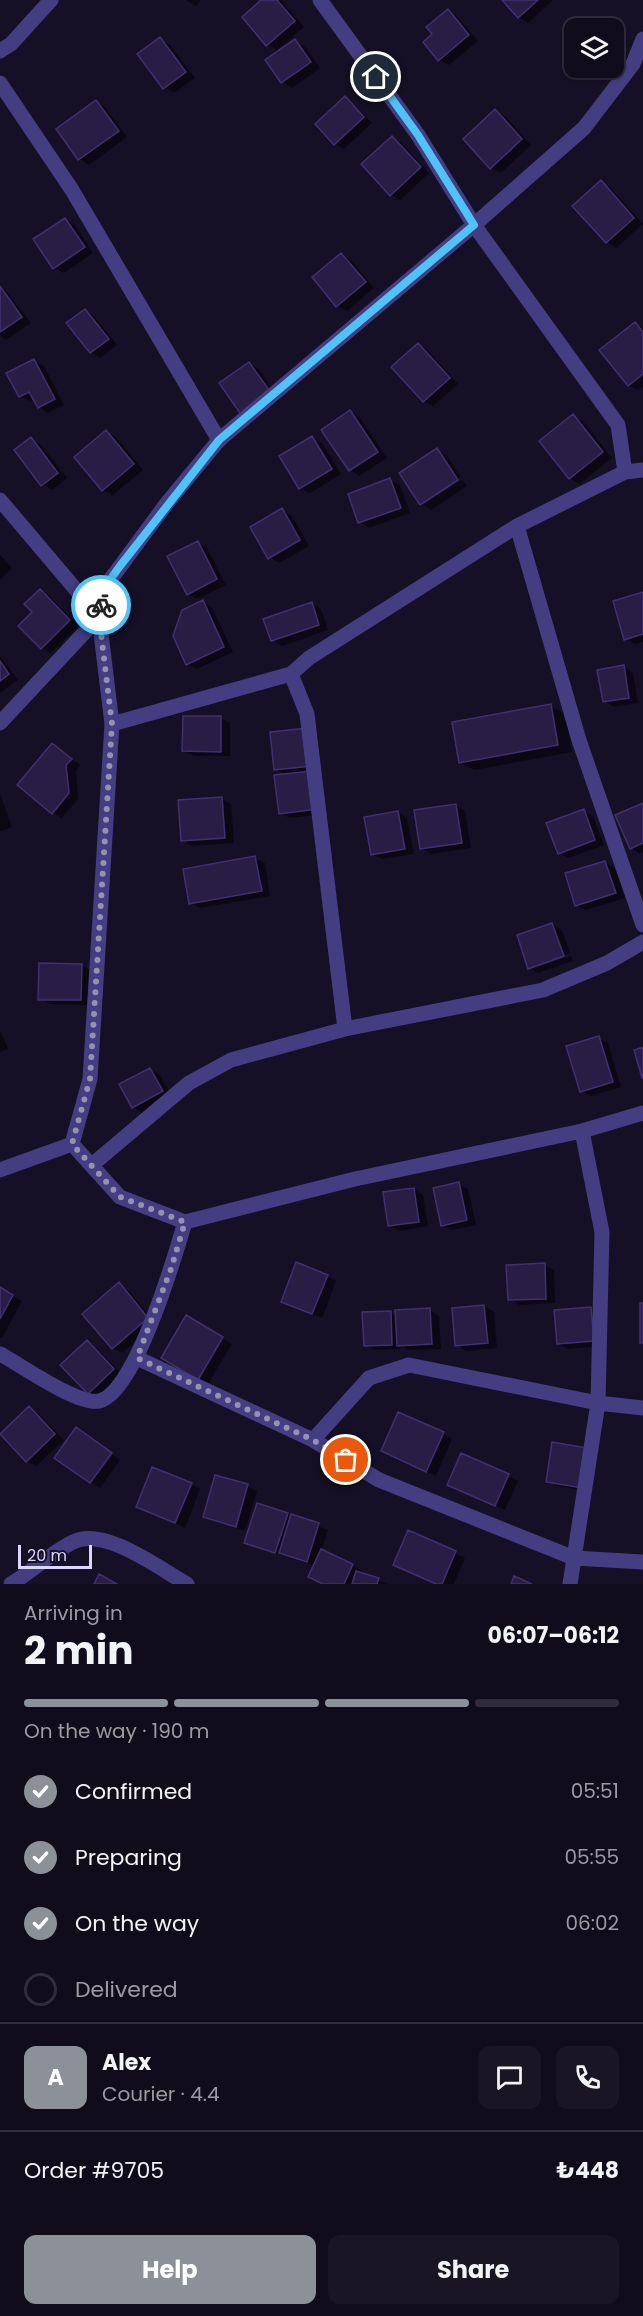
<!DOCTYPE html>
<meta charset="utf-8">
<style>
:root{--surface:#100c1c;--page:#191525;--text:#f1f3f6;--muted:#9c9ba3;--line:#302c3b;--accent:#8c9099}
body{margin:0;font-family:Poppins,sans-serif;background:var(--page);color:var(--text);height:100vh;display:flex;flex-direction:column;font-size:22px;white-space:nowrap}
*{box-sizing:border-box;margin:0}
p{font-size:20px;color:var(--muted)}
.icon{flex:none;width:33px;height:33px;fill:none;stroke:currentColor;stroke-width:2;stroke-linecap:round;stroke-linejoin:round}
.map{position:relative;height:1584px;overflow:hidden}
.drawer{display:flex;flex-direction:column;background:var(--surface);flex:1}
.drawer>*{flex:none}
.tools{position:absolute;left:564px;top:18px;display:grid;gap:12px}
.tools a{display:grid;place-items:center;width:60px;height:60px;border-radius:12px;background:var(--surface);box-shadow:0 2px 4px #0004,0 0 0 2px var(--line);font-size:30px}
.scale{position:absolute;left:18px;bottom:15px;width:74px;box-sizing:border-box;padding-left:6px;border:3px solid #ddd6fd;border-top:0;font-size:16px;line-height:21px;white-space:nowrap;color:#ddd6fd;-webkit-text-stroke:4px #151025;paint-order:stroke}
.pin{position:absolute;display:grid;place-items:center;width:51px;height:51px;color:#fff;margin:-26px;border:3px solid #fff;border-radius:50%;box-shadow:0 2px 6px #0007}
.courier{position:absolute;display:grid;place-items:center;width:60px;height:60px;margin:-30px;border:4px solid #4fc3f7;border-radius:50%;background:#fff;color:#222;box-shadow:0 2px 8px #0007}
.summary em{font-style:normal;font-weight:700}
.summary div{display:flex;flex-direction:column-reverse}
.summary{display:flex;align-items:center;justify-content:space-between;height:102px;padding:0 24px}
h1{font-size:39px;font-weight:700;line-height:45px}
.bar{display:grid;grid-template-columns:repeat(4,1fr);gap:9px 6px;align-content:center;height:72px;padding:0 24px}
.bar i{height:8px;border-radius:4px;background:var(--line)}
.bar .active{background:var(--accent)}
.bar p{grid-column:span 4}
.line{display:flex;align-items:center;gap:15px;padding:0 24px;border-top:2px solid var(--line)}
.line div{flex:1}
.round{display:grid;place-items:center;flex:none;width:63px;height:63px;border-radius:12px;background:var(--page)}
ol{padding:0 24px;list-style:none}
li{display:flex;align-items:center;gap:18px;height:66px}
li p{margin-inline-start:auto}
li .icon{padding:6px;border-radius:50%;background:var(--accent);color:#fff;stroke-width:4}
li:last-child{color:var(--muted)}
li i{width:33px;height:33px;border:3px solid var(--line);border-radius:50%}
.cta{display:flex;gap:12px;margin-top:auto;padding:12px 24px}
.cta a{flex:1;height:69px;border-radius:12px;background:var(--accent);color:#fff;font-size:24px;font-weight:700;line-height:69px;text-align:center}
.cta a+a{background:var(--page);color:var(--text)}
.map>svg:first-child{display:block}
</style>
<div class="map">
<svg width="643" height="1584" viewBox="0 0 643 1584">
<rect width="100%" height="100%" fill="#151025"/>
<path fill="#0007" d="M186,0h15l-5,6z
M259,0h22l23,27 -27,23 -10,-6 -5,-42z
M504,0h49l-25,23 -9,-6z
M448,10l9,6 21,25 -29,24 -10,-5 -5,-26z
M160,39l10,6 25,33 -21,15 -10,-6z
M295,41l9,5 16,22 -28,20 -10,-6 -15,-21z
M345,98l9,6 18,19 -28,26 -9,-5z
M96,102l9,5 22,30 -38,28 -9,-6 -22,-30z
M495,111l10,5 26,29 -30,28 -10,-5z
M392,138l10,5 27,30 -29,27 -10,-6z
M601,182l10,6 32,36 -27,24 -9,-6z
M65,219l10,6 18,28 -29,20 -10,-5z
M341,255l10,5 23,28 -27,23 -10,-5z
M0,283l31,40 -25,17 -6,-4z
M85,310l9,6 23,29 -17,13 -9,-6 -23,-28z
M635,324l8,4v59l-5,3 -9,-5z
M418,344l10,6 30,34 -25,22 -9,-5z
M34,361l10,5 20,39 -16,8 -9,-6 -5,-8 -4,2 -10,-5z
M249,364l10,5 21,31 -28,20z
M351,412l9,6 27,40 -28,18 -9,-6z
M573,416l10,5 29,37 -33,26 -9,-6z
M106,432l10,5 27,33 -30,25 -10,-5 -27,-33z
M312,437l10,6 19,31 -31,19 -10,-5z
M31,438l9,6 27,34 -15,12 -10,-6z
M437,450l9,5 15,22 -38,24v4l39,-25 5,6 -36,24 -10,-6z
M390,480l10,5 10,28 -41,15 -9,-6z
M282,510l10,6 17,30 -30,17 -10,-6z
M198,543l9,5 19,37 -29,14 -9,-5z
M0,555l12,13 -12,12z
M40,591l9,5 30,30 -28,27 -9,-5z
M643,594v48l-8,2 -9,-5z
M203,602l9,6 21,44 -36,17 -10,-5z
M311,603l10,6 7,21 -46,16 -9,-6z
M0,656l18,24 -18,13z
M624,667l9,6 5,30 -24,4 -10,-6z
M551,706l14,8 7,38 -98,18 -14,-8z
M221,718l9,5v33h-36l-10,-5z
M308,729l10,6 3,36 -11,1 16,42 -36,4 -10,-5 6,-38 -10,-6z
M53,745l27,20 -4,6 2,28 -16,19 -9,-5z
M0,794l12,33 -12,4z
M222,799l9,5 3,39 -42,3 -10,-6z
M643,804v48l-3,2 -9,-6z
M456,806l9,5 6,37 -40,6 -9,-6z
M584,811l9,5 11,29 -36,13 -9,-6z
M398,812l9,6 7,36 -32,5 -10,-5z
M255,858l10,5 5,33 -70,12 -10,-5z
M605,862l10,6 10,30 -39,12 -10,-5z
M552,924l10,6 8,23 -36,12v3l37,-12 2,5 -35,12 -9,-6z
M81,965l10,5 -1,35 -40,-1 -10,-5z
M0,1030l8,19 -8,3z
M598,1038l10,5 13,44 -30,9 -9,-5z
M150,1069l10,6 12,22 -30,16 -9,-6z
M458,1184l10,5 8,36 -24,5 -10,-5z
M414,1189l9,6 5,31 -29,5 -9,-6z
M544,1265l10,5 1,33 -36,2 -9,-6z
M327,1276l9,5 -14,37 -30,-12z
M119,1284l9,6 29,34 -35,29 -9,-5z
M0,1289l22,12 -20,37 -2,-1z
M484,1306l10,6 3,36 -31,3 -9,-6z
M591,1309l9,5 3,32 -35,3 -9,-5z
M430,1310l9,6 2,33 -33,1 -7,-4v3l-26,1 -10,-5 25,-33 7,4z
M187,1317l45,27 -24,40 -45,-26z
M87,1342l9,6 27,27 -25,23 -9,-5z
M29,1408l10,6 25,26 -28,26 -9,-5z
M443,1434l9,5 -16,37 -54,-25z
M86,1435l34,25 -20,28 -44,-31z
M554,1444l37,48 -34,-6 -10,-5z
M462,1455l56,26 -13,29 -56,-25z
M191,1484l9,5 -15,39 -47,-21z
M247,1486l10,5 -12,40 -40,-14z
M287,1514l41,16 -7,21 41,19 -2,4 28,10h-65l-8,-18 -60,-19 -9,-5z
M409,1532l56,26 -11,26h-18z"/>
<path fill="#281d45" stroke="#413070" stroke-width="1.5" d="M261,0h16l18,21 -29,25 -24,-29z
M502,0h36l-20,18z
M448,9l21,26 -31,26 -15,-19 9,-8 -6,-7z
M160,37l26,35 -23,17 -26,-35z
M295,39l16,23 -30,21 -16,-23z
M345,96l19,21 -30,28 -19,-21z
M96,100l23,31 -41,29 -22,-31z
M495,109l27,30 -32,30 -27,-30z
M392,136l29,31 -31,29 -29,-32z
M601,180l33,38 -28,25 -34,-37z
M65,218l20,29 -32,22 -20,-30z
M341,253l25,29 -30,25 -24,-30z
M0,286l22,31 -22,15z
M85,309l24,30 -19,14 -24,-30z
M635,322l8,10v42l-15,12 -29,-36z
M418,343l32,35 -27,24 -32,-35z
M34,359l21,40 -17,9 -9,-16 -10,5 -13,-24z
M249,362l23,32 -30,22 -23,-33z
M350,410l28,42 -29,19 -28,-41z
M573,414l30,38 -34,27 -30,-38z
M106,430l28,34 -32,27 -28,-34z
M312,436l20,33 -33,20 -20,-33z
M31,437l27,36 -17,13 -27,-36z
M437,448l21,32 -38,25 -21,-32z
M390,478l11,30 -43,15 -10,-29z
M282,508l18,32 -32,19 -18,-32z
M198,541l19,38 -30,16 -20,-39z
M40,589l30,31 -29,29 -23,-23 14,-14 -8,-8z
M643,592v42l-19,6 -11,-39z
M203,600l21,47 -38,18 -13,-29 9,-26z
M312,602l7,23 -48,16 -8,-22z
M0,661l9,13 -9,7z
M624,665l5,33 -26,4 -6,-32z
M551,704l7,41 -99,18 -7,-41z
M183,716h38v36l-39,-1z
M308,728l4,38 -38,4 -4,-38z
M52,743l20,16 -6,6 3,28 -17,21 -35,-29z
M312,771l5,38 -38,5 -5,-39z
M222,797l3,41 -44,3 -3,-41z
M643,803v40l-13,6 -15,-34z
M456,804l6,39 -42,6 -6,-39z
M584,809l11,31 -37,14 -12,-31z
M398,811l7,38 -34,6 -7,-38z
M255,856l7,35 -73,13 -6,-35z
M605,861l11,32 -41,13 -10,-33z
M552,923l12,33 -36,13 -11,-34z
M39,963l43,1 -1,36h-43z
M599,1036l14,46 -33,10 -14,-46z
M643,1047v31h-1l-8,-28z
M150,1068l13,23 -31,17 -13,-24z
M459,1182l8,38 -26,6 -8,-38z
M414,1188l5,34 -31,4 -5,-34z
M296,1262l32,13 -16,39 -31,-12z
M545,1263l1,36 -38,1 -2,-35z
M119,1282l29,36 -36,31 -30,-35z
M0,1287l13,8 -13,24z
M640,1303h3v40h-3z
M484,1305l4,38 -33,3 -3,-38z
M591,1307l3,34 -37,3 -3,-34z
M430,1308l2,36 -35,2 -2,-36z
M391,1311l1,34 -28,1 -2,-34z
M186,1315l37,22 -25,43 -37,-22z
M87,1340l27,29 -26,25 -28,-29z
M29,1406l26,28 -29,28 -26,-28z
M398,1412l46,20 -18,40 -45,-21z
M76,1427l36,26 -22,30 -36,-25z
M552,1442l36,6 -6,40 -36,-6z
M461,1453l48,21 -14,32 -48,-21z
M152,1467l40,16 -17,40 -39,-16z
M215,1475l33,9 -12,43 -33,-10z
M257,1503l31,10 -13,40 -31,-10z
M291,1514l28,9 -12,39 -28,-9z
M408,1530l48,21 -14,33h-6l-43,-19z
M321,1549l32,15 -9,20h-21l-15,-7z
M356,1571l23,7 -2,6h-25z
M99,1574l18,10h-23z
M514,1576l18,8h-21z"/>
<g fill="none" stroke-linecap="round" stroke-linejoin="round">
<path stroke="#443d82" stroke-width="15" d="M320,0l98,135 56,90 144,200 7,47 18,-2
M0,51l11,-7 40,-44
M0,83l72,107 147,250
M0,500l99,117 -99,106
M517,526l62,214 64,185
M291,674l16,40 38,315
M112,724l179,-50 18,-16 208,-132 108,-54
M72,1144l48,53 65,25 170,-43 227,-48 61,-18
M93,1164l96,-81 42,-23 114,-31 198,-39 64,-27 36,-21
M0,1354c21,11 77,51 99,47 36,-7 76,-145 86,-179
M137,1358l176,82 66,40 195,78 69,4
M313,1440l56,-62 40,-13 189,38 45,5
M11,1584c21,-13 40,-31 62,-42 31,-16 87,27 114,42
M570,1584l28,-181 4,-171 -20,-101"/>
<path stroke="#443d82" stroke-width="15" d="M0,1170l72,-26 18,-65 22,-355 -13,-107 6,-30 62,-84 52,-63 255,-215 110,-97 49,-64 10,-25"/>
</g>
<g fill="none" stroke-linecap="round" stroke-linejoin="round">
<path stroke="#9791b1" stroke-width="6" stroke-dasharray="0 10.8" d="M101,605l-2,12 13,107 -22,355 -18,65 48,53 65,25 -14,47 -34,89 176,82 33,20"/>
<path stroke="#4fc3f7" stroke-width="8" d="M101,605l4,-18 15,-21 99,-126 255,-215 -56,-90 -42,-58"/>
</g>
</svg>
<div class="tools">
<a><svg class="icon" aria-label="layers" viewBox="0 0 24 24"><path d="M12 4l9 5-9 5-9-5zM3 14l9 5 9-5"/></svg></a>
</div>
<div class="scale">20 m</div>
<div class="pin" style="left:346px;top:1460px;background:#ea580c"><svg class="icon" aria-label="bag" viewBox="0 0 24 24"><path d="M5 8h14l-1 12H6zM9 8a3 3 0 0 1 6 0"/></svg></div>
<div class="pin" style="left:376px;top:77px;background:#1f2937"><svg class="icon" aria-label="home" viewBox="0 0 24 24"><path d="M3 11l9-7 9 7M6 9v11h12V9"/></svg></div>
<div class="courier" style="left:101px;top:605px"><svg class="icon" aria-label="bike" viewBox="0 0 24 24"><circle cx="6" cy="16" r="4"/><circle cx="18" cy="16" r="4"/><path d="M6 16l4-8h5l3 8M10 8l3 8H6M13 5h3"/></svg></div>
</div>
<section class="drawer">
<div class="summary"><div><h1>2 min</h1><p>Arriving in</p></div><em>06:07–06:12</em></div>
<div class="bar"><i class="active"></i><i class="active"></i><i class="active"></i><i></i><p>On the way · 190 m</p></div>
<ol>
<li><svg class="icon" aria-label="check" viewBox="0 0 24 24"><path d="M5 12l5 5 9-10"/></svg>Confirmed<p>05:51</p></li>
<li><svg class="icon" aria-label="check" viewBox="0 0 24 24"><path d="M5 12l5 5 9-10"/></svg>Preparing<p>05:55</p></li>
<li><svg class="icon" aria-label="check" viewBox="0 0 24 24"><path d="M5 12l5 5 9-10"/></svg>On the way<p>06:02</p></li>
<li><i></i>Delivered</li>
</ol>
<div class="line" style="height:108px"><b class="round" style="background:var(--accent);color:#fff">A</b><div><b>Alex</b><p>Courier · 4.4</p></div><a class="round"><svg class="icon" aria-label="chat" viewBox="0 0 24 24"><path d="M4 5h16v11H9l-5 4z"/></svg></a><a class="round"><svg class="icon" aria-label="phone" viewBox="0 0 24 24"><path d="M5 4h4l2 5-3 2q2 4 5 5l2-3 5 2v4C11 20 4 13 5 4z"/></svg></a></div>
<div class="line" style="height:78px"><div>Order #9705</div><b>₺448</b></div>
<div class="cta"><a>Help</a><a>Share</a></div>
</section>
